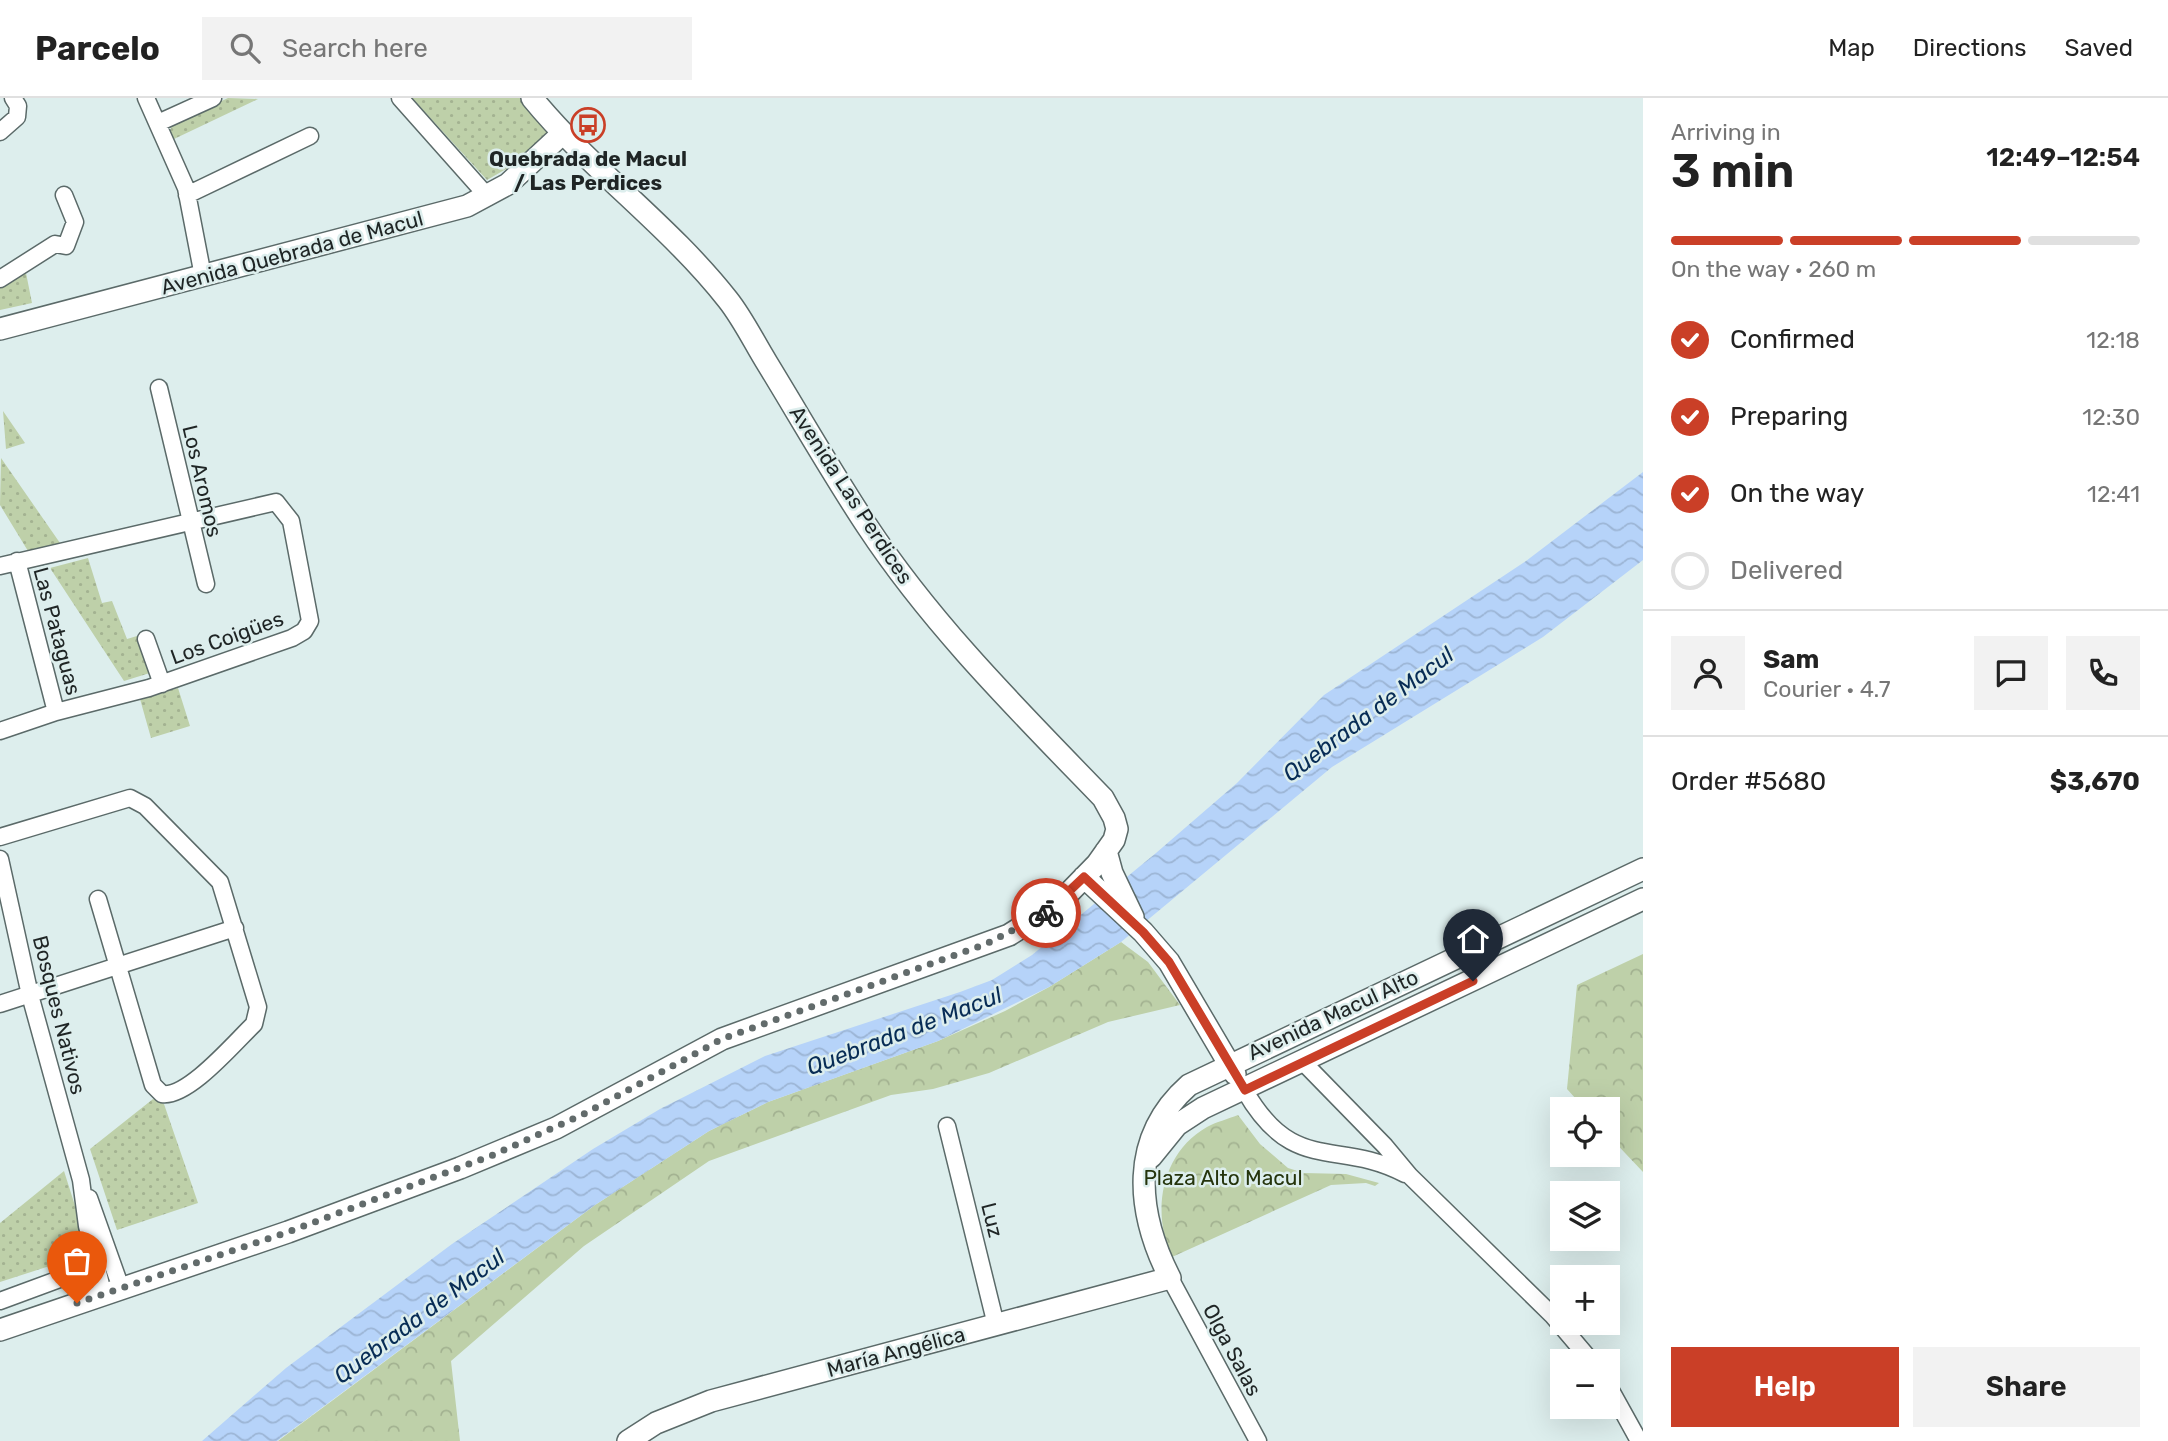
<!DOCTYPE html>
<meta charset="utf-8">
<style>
:root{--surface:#fff;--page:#f2f2f2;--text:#222;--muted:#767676;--line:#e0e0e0;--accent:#ca3f27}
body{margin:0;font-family:Rubik,sans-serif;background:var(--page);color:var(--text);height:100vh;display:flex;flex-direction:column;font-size:26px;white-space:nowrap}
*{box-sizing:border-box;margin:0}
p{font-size:23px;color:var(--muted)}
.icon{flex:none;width:38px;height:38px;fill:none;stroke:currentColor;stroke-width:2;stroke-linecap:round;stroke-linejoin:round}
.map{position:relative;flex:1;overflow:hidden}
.drawer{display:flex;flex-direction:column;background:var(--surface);width:525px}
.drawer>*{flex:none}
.controls{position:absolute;left:1550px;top:999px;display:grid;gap:14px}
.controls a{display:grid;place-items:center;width:70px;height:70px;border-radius:0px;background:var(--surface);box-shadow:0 7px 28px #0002;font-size:35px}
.pin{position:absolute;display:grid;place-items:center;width:60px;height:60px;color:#fff;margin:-72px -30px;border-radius:50% 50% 50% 0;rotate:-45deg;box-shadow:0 0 7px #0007}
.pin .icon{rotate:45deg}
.courier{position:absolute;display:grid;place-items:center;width:70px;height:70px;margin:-35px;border:5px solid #ca3f27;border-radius:50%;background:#fff;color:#222;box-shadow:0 2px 9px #0007}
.overview em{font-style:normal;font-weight:600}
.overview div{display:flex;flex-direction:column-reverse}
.overview{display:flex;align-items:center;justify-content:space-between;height:119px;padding:0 28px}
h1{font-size:46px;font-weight:600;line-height:52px}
.bar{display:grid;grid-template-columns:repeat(4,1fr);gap:10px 7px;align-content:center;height:84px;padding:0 28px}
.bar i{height:9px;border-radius:5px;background:var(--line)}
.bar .selected{background:var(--accent)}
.bar p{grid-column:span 4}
.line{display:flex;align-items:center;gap:18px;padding:0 28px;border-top:2px solid var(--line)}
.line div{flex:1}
.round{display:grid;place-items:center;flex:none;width:74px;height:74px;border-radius:0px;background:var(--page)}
ol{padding:0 28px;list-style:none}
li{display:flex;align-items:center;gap:21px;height:77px}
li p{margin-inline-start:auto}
li .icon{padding:7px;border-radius:50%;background:var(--accent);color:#fff;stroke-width:4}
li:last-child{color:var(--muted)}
li i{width:38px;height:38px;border:4px solid var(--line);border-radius:50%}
.button{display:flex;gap:14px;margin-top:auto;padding:14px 28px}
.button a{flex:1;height:80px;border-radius:0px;background:var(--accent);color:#fff;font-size:28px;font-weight:600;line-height:80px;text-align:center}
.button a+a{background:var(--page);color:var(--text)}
header{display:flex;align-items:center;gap:42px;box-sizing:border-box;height:98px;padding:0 35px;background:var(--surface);border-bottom:2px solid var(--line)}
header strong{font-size:33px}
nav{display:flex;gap:38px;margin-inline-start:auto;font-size:24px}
.search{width:490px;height:63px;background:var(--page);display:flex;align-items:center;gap:18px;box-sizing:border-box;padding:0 24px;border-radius:0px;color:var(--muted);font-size:26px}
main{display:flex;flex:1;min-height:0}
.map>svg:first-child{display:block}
</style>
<header>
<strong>Parcelo</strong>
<div class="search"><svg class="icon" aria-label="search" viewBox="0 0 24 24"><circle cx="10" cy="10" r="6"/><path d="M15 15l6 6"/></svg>Search here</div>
<nav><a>Map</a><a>Directions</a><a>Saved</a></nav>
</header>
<main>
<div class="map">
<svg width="1643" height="1343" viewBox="0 0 1643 1343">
<defs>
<pattern id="grass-dots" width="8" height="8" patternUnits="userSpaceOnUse" patternTransform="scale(1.75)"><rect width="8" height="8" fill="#bed0a9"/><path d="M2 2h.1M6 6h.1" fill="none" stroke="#a3b291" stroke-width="1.8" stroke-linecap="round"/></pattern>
<pattern id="park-crowns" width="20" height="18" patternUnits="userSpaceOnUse" patternTransform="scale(1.75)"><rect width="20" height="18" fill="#bed0a9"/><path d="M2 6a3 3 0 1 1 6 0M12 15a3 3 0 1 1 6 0" fill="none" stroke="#a3b291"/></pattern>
<pattern id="water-waves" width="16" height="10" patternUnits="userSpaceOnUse" patternTransform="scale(1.75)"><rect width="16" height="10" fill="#b6d3f9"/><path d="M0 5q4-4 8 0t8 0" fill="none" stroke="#9cb5d5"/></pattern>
</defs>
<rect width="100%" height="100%" fill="#ddeeed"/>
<path fill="url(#grass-dots)" d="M228,0l30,1 -84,40 -4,-9 3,-6z
M412,0h109l27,33 -35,34 -26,15z
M25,170l7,35 -32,7v-24z
M3,313l22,32 -19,6z
M1,360l59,85 -32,8 -28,-46z
M88,460l14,45 10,-2 15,38 10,-3 16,36 -29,9 -74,-113z
M178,590l12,38 -39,12 -11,-39z
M153,1001l11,5 34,99 -81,27 -27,-81z
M64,1073l26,82 -90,29v-59z"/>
<path fill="url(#park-crowns)" d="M1121,844l27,20 32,43 -72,17 -119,51 -56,16 -42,6 -182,66 -125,85 -133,115 9,80h-182l317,-236 114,-74 59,-29 170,-61 67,-30 44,-24z
M1643,856v218l-35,-37v-25l-23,-1 -18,-20 10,-104z
M1238,1017l22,29 28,24 16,5 42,1 33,9 -4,3 -9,-3 -35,2 -159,72c-21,-45 -11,-104 35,-130 9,-5 21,-8 31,-12z"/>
<path fill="url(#water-waves)" d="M1643,374v88l-100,77 -211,130 -211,175 -72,45 -111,54 -170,61 -59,29 -114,74 -318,236h-75l84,-73 166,-124 141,-95 67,-40 105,-53 195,-64 32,-12 40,-25 124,-102 81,-70 87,-88 202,-134z"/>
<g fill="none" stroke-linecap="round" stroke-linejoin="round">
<g stroke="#5b6a69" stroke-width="19">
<path id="street" d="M146,0l40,90 17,88
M400,0l88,99
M158,25l55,-25
M0,34l17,-15 1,-11 -5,-8
M187,97l123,-59
M0,181l55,-35 11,2 9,-24 -11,-27
M159,290l47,196
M17,463l39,151
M0,468l276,-64 15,19 19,100 -6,10 -12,7 -143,50 -93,24 -56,19
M146,541l16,45
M0,739l130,-39 15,8 75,76 38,125 -4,17c-19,18 -66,74 -92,70l-9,-9 -55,-186
M0,761l30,136 51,185 6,46 16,67
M0,906l235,-76
M1303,964l82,84 25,30 143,140 39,46
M1245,993c49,85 92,47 160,83
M947,1028l49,199
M89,1100l32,90
M1170,1180l88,163
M0,1203l111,-41
M1608,1287l31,56"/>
</g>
<g stroke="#5b6a69" stroke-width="24">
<path id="secondary" d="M0,231l467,-123 41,-22 54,-50
M1106,753l6,22 21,44
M1084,779l59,55 26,30 66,112
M1151,1059l26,-32 26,-17 440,-209
M0,1232l288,-98 172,-64 96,-40 166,-89 287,-104 49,-31 39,-40 17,-24 3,-11 -3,-11 -11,-20c-83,-86 -170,-172 -236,-272 -35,-53 -67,-109 -100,-163 -13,-21 -24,-44 -39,-63 -58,-74 -136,-129 -196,-202
M628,1343l28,-18 55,-22 459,-123c-34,-67 -41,-140 19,-193l454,-216"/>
</g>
<use href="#street" stroke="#fff" stroke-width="16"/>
<use href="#secondary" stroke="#fff" stroke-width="21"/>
</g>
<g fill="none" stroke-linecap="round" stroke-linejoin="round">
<path stroke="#626b6b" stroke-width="7" stroke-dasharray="0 12.6" d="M77,1205l211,-71 205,-77 93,-42 136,-74 264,-95 60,-31"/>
<path stroke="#ca3f27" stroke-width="9" d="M1046,815l38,-36 59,55 26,30 76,128 228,-109"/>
</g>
<defs>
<g id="bus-ring" transform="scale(1.75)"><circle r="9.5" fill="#ddeeed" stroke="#ca3f27" stroke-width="1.5"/><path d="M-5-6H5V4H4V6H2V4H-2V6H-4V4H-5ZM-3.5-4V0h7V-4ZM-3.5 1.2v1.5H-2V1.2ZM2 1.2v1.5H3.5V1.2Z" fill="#ca3f27"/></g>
</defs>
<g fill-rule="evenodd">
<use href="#bus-ring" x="588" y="27"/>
</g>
<g text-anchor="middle" stroke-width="5" stroke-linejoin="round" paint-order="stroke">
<g font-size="21" font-weight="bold" fill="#1f2525" stroke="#ddeeed">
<text x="588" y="68">Quebrada de Macul<tspan x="588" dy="24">/ Las Perdices</tspan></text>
</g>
<g font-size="21" fill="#1f2525" stroke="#ddeeed">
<text transform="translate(292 155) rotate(-15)" y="7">Avenida Quebrada de Macul</text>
<text transform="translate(202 383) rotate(77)" y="7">Los Aromos</text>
<text transform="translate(851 397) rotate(57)" y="7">Avenida Las Perdices</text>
<text transform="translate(57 533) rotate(75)" y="7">Las Pataguas</text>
<text transform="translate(227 540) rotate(-20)" y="7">Los Coigües</text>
<text transform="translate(59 917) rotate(76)" y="7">Bosques Nativos</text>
<text transform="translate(1333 917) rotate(-25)" y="7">Avenida Macul Alto</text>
<text transform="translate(992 1122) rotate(76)" y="7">Luz</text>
<text transform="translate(1232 1252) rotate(62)" y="7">Olga Salas</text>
<text transform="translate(896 1254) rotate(-15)" y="7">María Angélica</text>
</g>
<g font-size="21" fill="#25340c" stroke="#ddeeed">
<text x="1223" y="1087">Plaza Alto Macul</text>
</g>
<g font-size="23" font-style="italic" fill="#072c55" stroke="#ddeeed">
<text transform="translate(1368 616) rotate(-37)" y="8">Quebrada de Macul</text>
<text transform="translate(904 933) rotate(-21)" y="8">Quebrada de Macul</text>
<text transform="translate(419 1218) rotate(-37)" y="8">Quebrada de Macul</text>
</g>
</g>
</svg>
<div class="controls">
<a><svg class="icon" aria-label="locate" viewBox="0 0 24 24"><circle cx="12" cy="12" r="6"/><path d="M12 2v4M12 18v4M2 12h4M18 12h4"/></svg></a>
<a><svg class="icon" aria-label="layers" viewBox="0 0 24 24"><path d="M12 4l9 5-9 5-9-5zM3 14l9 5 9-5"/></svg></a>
<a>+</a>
<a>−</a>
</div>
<div class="pin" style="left:77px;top:1205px;background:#ea580c"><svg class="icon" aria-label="bag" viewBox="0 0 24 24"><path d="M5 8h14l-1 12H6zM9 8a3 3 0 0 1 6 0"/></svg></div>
<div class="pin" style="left:1473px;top:883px;background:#1f2937"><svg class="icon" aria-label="home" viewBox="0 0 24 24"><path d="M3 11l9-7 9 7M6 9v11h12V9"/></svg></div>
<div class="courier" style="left:1046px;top:815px"><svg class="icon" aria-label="bike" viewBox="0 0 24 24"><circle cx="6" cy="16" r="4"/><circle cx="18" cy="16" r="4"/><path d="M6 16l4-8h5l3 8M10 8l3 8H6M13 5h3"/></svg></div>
</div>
<section class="drawer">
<div class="overview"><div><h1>3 min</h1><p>Arriving in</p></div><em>12:49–12:54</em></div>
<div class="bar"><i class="selected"></i><i class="selected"></i><i class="selected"></i><i></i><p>On the way · 260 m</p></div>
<ol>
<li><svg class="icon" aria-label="check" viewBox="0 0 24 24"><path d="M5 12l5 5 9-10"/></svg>Confirmed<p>12:18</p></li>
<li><svg class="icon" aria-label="check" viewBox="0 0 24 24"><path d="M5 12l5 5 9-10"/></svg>Preparing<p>12:30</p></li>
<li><svg class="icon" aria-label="check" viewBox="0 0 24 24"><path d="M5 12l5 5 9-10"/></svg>On the way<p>12:41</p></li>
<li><i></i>Delivered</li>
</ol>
<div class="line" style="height:126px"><a class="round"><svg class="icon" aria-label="person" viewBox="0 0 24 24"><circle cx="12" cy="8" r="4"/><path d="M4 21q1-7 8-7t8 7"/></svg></a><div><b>Sam</b><p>Courier · 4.7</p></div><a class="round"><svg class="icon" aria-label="chat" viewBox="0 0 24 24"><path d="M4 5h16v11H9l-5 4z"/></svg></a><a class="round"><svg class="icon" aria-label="phone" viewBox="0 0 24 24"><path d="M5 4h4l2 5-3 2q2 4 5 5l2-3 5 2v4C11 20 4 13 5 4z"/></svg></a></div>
<div class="line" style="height:91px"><div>Order #5680</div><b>$3,670</b></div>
<div class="button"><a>Help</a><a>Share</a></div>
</section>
</main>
